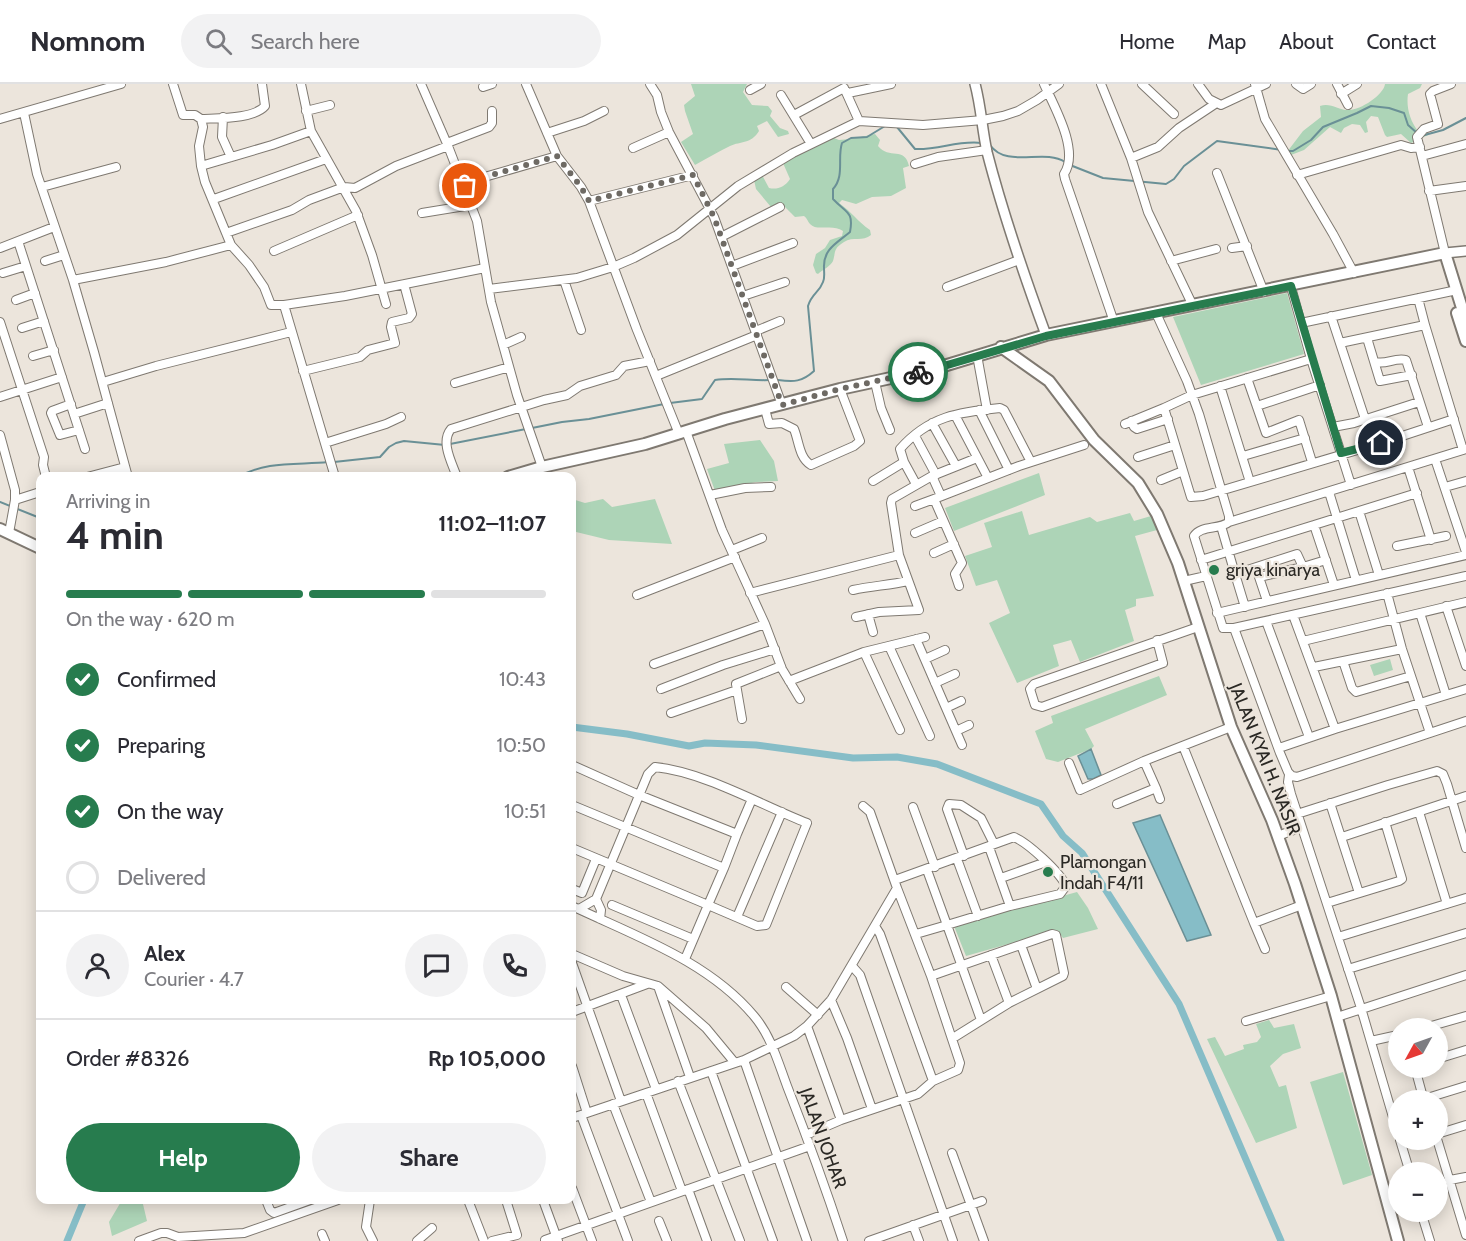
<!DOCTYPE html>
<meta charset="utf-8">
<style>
:root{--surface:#fff;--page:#f2f2f3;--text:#2b2b33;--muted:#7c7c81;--line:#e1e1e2;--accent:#277c4e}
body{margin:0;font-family:Cabin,sans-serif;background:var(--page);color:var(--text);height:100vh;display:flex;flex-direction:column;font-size:22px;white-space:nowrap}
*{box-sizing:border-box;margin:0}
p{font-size:20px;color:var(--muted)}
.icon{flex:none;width:33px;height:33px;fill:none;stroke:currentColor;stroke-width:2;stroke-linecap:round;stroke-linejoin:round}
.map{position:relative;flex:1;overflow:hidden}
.panel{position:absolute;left:36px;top:388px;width:540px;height:732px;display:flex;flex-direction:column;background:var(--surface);border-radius:12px;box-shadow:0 3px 15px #0003}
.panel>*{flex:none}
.needle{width:39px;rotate:230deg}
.buttons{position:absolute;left:1388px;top:934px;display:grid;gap:12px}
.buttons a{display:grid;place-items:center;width:60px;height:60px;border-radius:50%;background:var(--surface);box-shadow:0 3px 15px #0003;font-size:30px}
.pin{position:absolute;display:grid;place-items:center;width:51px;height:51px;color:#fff;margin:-26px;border:3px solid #fff;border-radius:50%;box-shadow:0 2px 6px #0007}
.courier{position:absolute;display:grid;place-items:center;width:60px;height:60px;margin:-30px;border:4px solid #277c4e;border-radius:50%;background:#fff;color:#222;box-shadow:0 2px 8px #0007}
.headline em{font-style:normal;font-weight:700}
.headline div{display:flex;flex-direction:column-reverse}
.headline{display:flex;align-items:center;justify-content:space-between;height:102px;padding:0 30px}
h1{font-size:39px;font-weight:700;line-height:45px}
.bar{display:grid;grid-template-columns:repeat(4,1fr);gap:9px 6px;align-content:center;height:72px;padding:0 30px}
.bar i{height:8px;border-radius:4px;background:var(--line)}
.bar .selected{background:var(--accent)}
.bar p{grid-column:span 4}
.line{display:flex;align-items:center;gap:15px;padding:0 30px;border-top:2px solid var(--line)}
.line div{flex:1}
.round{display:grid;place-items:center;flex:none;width:63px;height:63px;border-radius:32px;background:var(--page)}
ol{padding:0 30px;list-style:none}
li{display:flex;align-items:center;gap:18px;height:66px}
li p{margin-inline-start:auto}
li .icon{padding:6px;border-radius:50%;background:var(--accent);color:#fff;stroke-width:4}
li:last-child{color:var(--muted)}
li i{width:33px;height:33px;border:3px solid var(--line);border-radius:50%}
.action{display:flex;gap:12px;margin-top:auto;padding:12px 30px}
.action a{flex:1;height:69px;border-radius:36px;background:var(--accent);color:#fff;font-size:24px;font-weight:700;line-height:69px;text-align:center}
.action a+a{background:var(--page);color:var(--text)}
header{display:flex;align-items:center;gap:36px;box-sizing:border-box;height:84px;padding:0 30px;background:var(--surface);border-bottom:2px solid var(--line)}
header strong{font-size:28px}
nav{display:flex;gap:33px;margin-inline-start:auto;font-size:21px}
.search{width:420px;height:54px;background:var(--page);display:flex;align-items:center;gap:15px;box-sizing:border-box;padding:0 21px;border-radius:33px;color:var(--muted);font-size:22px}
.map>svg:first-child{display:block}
</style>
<header>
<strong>Nomnom</strong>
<div class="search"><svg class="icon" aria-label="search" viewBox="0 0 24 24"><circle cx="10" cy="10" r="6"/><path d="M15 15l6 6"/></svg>Search here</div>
<nav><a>Home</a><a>Map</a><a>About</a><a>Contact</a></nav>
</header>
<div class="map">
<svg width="1466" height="1157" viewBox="0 0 1466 1157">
<rect width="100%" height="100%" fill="#ece5dc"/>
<path fill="#add4b7" d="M691,0h56l-4,8 9,13 16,1 4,5 -2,5 10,12 8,3 1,3 -11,3 -11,-16 -10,5 2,5c-8,13 -18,10 -29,15 -12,6 -23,12 -35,19l-14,-23 12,-8 -8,-23 -1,-6 11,-9z
M1385,0h37l-2,4 -12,6c-2,13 2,27 10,37l10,1v3l-17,8 -10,-9 -14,3 -2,-2 -7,-18 -7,-1 -5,6 2,10 -3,1 -5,-8 -8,-1 -8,4 -3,5 -11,-6 -26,23 -13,5 -4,-3 16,-21 18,-14 -1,-11c10,-4 18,4 28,4 11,1 36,-15 37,-26z
M875,50l5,6 -2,6c11,14 27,0 31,20l-6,2 3,20 -15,8 -19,1 -16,7 -14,-4 -3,3c13,9 18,18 31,27l1,5c-8,7 -18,1 -27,7 -11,7 -8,9 -11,19 -2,5 -11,9 -15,13l-2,-1 -3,-8 3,-11 9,-6 5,-8 12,-4 1,-5c-11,-8 -26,1 -33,-7 -2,-2 -3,-6 -6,-8l-9,1 -13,-13 -11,3 -15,-18 -2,-9 8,-5 7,13c8,2 16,-1 21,-9l-7,-16 41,-22 10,-3 5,2 12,-1z
M1287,209l17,61 -103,31 -28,-68z
M760,356l14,21 4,20 -22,1 -41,9 -8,-22 22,-6 -5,-19z
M1039,389l6,22 -91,36 -9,-23z
M572,415l13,4 18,-4 9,8 43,-8 17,45 -63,-4 -37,-9z
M1022,427l7,24 61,-18 7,5 33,-9 4,8 17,-5 6,14 -22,6 19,60 -18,3v7l-11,4 9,31 -54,21 -9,-22 -18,5 6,21 -42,17 -28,-60 21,-10 -13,-33 -21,6 -11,-30 27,-9 -8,-24z
M1390,575l3,11 -19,6 -4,-11z
M1159,592l8,19 -82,34 9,17 -3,3 -33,13 -12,-3 -11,-28 18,-8 -2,-7z
M1077,808l11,16 10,21 -35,9 -6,-8 -91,26 -12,-30z
M1269,936l5,8 20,-4 7,24 -18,6 -13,12 9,21 7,-2 11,43 -41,15 -49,-104 8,-2 10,19 19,-7 -1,-4 14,-3 4,-5 -5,-13z
M1343,988l29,103 -29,10 -33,-103z
M122,1116h20l5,21 -35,15 -3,-14z"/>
<path fill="#86bdc7" stroke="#6a9096" stroke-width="1.5" d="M1091,665l10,26 -8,4h-5l-10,-23z
M1160,731l51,120 -24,6 -54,-118z"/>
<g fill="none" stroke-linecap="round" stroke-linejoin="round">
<path stroke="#6a9096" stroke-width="2" d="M897,43l18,22c25,1 42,-9 67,-6
M1421,52l22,-6 23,-12
M990,61c17,24 54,3 75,17
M1287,67h6l18,-11 12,-13 34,-14 14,-7 18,2 15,5 4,12 9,8
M1070,81l33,13 63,6 8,-5 10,-13 33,-25 65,9
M778,296c16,2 24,2 36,-9l-6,-65c4,-13 11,-13 15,-24 2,-4 1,-9 1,-14 -1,-19 13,-25 26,-36 4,-21 -4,-19 -17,-33v-10c12,-13 4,-31 9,-46l9,-5 16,-1 18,-11
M670,319l32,-4 13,-19c19,-3 36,1 55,0
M532,344l30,-6 27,-3 75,-15
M334,378l46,-5 9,-10 7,-4 8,-2 41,4 81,-16
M239,393c25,-16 60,-12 89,-15
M0,418l40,16"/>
<path stroke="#86bdc7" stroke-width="7" d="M572,643l55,7 62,12 16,-3 51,2 97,13 44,-1 40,7 104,40 22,32 19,17 97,151 102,237
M67,1157l17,-41"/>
<g stroke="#7f7971" stroke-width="10">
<path id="minor" d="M173,0l10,31h12l6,4 2,8 -4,19 2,20 4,16 26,63 18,20 15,22 7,18h13l61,-9 140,-28
M301,0l10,47 45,80 16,44 14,49
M526,0l31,72 24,31 8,14 48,129 42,104
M650,0l7,11 4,17 8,20 45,85 68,188
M1044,0c10,22 36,67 20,90l1,5 49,143
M1101,0l30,74 17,54 45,94
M1142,0l32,30
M1198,0l11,15 12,6 45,-21
M1255,0l10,35 68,115 21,39
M1296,0l7,5 8,-5
M1337,0l11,21
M483,3l9,-3
M750,6l11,-6
M845,6l14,31
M848,9l43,-9
M1341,10l16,-10
M781,11l30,49
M306,27l24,-6
M24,29l13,61 36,106 21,72 34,125
M794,31l50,-27
M223,33l-1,20 9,20
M0,35l121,-35
M201,35c17,-1 53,0 64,-13l-3,-22
M547,49l37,-12 20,-10
M447,59l42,-16 3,-4v-12
M448,62l29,75 14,81 26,93 25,72
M633,64l36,-16
M1422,72l44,-12
M1131,74l27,-11 21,-19 36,-24
M915,80l23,-7 49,-7
M201,82l71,-21 39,-14
M1217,89l47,119
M1297,91l104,-30 10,3 9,-1
M465,102l23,-10 69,-20
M42,103l74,-20
M1429,107l37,-5
M214,115l112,-40
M589,117l104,-26
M422,129l49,-8
M226,149l66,-23 17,-10 35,-13 11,1 41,-22 52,-20 -27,-62
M721,153l59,-30
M18,157l67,208
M0,164l54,-21
M1232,164l15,-2
M274,167l84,-36
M1445,169l-28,-116 7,-8 14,-5 -8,-30 3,-3 18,-7
M45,177l19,-6
M1171,177l45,-12
M732,182l61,-23
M3,189l23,-7
M73,196l93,-18 65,-17
M564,196l17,50
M947,203l72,-27
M1291,203l20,72 40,126
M489,205l88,-11 36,-11 21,-9 43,-23 61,-49 55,-33 66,-32 64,4 60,-5 20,-4 15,-5 19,-11 22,-16
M743,212l42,-14
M16,216l19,-7
M284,221l51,172
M1156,229l31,68 12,33 30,102v6c-10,8 -28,3 -35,14l29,92h11l232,-52
M1331,232l34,103
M0,238l44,135 -1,8 3,12
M1301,239l156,-33
M1425,241l38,125
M22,244l22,-7
M756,247l24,-10
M1367,254l13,43 32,-6
M1340,259l85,-18 -7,-27
M503,261l18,-8
M977,271l10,55
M33,272l21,-6
M1311,275l-119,36 -28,13 27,89 12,-1 178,-53 73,-24
M1376,278c10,3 19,-5 30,-2l22,67
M303,287l57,-14 8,-7 27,-7 -4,-16 1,-5 17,-4 3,-4 -8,-30
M656,292l101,-41
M1247,294l19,55 33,-13 13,42
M103,298l53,-16 135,-34
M875,298l6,26 9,22
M455,299l54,-16
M1220,302l30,96
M0,313l62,-20
M71,320l-19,7 -1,2 9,22 19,-5
M1257,322l63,-21
M765,325l4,15 13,-1 12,6c5,12 5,29 17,36l43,-19 6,-5 -20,-52
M979,326l30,60
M74,330l34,-11
M955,331l33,63
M1131,337l3,6 3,2 31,-10
M932,339l24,43
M1125,340l39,-16
M1333,343l21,-4 65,-21
M686,347l36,99 43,94 17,45 18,30
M0,351l15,55v10l-6,33
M915,352l21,39
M325,359l61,-19 15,-7
M1243,372l62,-18
M1138,373l37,-12
M1435,375l31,93
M904,378l12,22
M1408,383l23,73
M932,392l9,20
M87,393l38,-10
M457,393c-5,-14 -17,-35 -6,-48l93,-29 23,-5 13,-9 36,-11 8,-9 26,-5
M1161,396l22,-9
M873,397l31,-19 -4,-13c29,-33 59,-37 100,-41l4,2 27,52
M1445,403l21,-6
M1329,408l27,88
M710,411l35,-7 26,-1
M15,416l25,-8
M915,422l19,-7
M1359,427l20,64
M1229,438l237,-73
M1314,441l103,-32
M1221,442l14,48 62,-20 6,13 23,-7
M915,449l28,-12
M1397,462l49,-10
M732,466l30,-12
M934,469l20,-9
M1201,476l113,-35 20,60
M1235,490l10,33
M1258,490l9,27
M1259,493l44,-10
M1184,497l22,-5
M959,502l-4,-12 7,-11 -28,-64 85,-33 65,-21
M853,506c19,-4 37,-5 55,-9
M750,509l149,-38 -8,-52 1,-4 40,-23 45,-18
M1387,509l15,56 28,84
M637,511l98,-38
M1446,522l20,60
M1217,529l249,-58
M1420,529l26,82
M868,530l5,18
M1293,531l42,114 131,-40
M856,533l23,-5 40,-2 -20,-55
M1266,537l43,116
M1234,544l46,125 8,19 4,4 5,1 169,-56
M916,555l46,106
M1157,556l6,23 -121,44 -7,-2 -5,-16 4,-5 164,-57
M1303,557l163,-39
M889,562l41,90
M864,568l36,78
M925,575l20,-9
M1343,577l9,27 4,4 55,-16
M654,580l111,-40
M1314,583l88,-18
M789,597l75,-29 61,-15
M935,599l20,-9
M661,605l62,-24 52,-16
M737,606l5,29
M946,624l15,-7
M671,629l66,-23 -1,-6 45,-18
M956,647l13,-6
M1183,662l71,177 48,-18
M1279,664l56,-19
M1069,679l11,27 64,-29 87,-34
M572,681l67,30 98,39 -13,34
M1289,691l-1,7 3,12 70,214 37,126
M1156,704l4,11
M1330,719l29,90
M1117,720l39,-16 -12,-27
M572,721l152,63 -16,37 -136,-57
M913,723l22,60
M1419,728l28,92
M1297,730l91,-29 49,-14 6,3 4,10 19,64
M737,750l15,-35
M1278,752l23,-9
M1342,753l124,-41
M989,763l21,59
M964,772l-17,-47 2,-5 12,1 20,13 13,26
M957,775l21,57
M1001,794l45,-16
M895,796l119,-43c14,6 46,35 52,49l-6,8 -50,12 -63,19 -20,-55
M897,804l34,88
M572,805l10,4 14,-34
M1327,819l72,-22 3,-2 -17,-57
M612,821l81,34
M572,822c63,30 136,55 182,110 17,20 24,46 33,70 20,51 39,103 56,155
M579,825l17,-10
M737,833l45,-105
M600,835l1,-9 -5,-11 52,-125 7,-7c49,5 106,38 152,56l-41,102 -9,1 -49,-21 -23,54
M1254,839l11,26
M875,842l5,8 53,147
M916,850l31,-9 34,95
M1338,853l128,-39
M1021,861l16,44
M572,870l51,22 35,10 48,42 29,35
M991,871l18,48
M572,879l49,138
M852,882l8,9 93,266
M1348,885l118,-36
M658,902l32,91
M786,903l32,28
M621,911l35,94
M831,916l16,38 25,71
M572,928l75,-28
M1337,933l129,-42
M1246,937l85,-25
M807,942l34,94
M1421,945l45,-13
M1371,957l27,-6
M1437,975l29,-9
M744,976l63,181
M572,982l15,47
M1415,984l9,33
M711,987l62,170
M678,997l62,160
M646,1009l36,98
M1424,1015l42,-13
M613,1020l38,98
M581,1031l47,126
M572,1034l172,-58 50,-24 13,-10 24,-26 66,-112 -27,-76 -7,-6
M1437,1050l29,-9
M806,1051l35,-15 77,-26 15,-13 25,-11 2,-7 -29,-87 121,-42 4,1 8,38 -1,3 -54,27 -56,35
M1437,1055l29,96
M1400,1056l10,33
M1401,1059l13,-3
M952,1069l32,88
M1450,1096l16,-3
M572,1104l20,53
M688,1105l19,52
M266,1116l4,10 4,3 36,-13
M370,1116l-4,27 7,14
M468,1116l16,41
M543,1116l15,41
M1421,1128l9,29
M659,1137l8,20
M913,1141l6,16
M322,1150l3,7
M545,1156l265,-94
M139,1157l22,-8h6l11,4 66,-4 94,-33
M417,1157l15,-13
M492,1157l25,-6 -11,-35
M869,1157l113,-40"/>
</g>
<g stroke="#7f7971" stroke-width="12">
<path id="tertiary" d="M975,0c6,22 7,45 12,68 16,62 37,123 59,183
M1445,169l21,-2"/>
</g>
<g stroke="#7f7971" stroke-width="14">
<path id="secondary" d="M1457,229l9,28
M1001,263l48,34 45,59 44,43 19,31 21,49 53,164 41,93 23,64 36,112 67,245
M508,393l34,-10 103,-23 80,-25 115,-30 97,-21 109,-33 399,-82 21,68
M0,445l40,19"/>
</g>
<use href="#minor" stroke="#fff" stroke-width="8"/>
<use href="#tertiary" stroke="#fff" stroke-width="9"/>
<use href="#secondary" stroke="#fff" stroke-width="10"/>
</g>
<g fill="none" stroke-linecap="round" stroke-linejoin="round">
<path stroke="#6e6a64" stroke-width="6" stroke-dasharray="0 10.8" d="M465,102l23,-10 69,-20 24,31 8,14 104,-26 21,42 68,188 58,-16 78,-17"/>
<path stroke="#277c4e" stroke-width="8" d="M918,288l19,-4 109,-32 245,-50 50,167 40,-10"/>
</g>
<g fill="#277c4e" stroke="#ece5dc" stroke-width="2">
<circle cx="1214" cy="486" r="6"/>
<circle cx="1048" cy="788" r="6"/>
</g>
<g text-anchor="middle" stroke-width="4.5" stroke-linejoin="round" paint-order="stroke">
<g font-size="18" fill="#2a2824" stroke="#ece5dc" text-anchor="start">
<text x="1226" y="492">griya kinarya</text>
<text x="1060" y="784">Plamongan<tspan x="1060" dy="21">Indah F4/11</tspan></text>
</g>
<g font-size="18" fill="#2a2824" stroke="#ece5dc">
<text transform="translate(1265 675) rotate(68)" y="6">JALAN KYAI H. NASIR</text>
<text transform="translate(823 1054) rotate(70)" y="6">JALAN JOHAR</text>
</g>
</g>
</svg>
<div class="buttons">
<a><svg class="needle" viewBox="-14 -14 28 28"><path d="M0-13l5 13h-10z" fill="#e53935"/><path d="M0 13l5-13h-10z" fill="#7c7c81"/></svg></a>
<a>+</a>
<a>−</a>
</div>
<div class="pin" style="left:465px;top:102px;background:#ea580c"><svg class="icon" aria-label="bag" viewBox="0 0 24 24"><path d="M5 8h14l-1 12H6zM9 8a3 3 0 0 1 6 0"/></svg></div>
<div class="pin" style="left:1381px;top:359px;background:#1f2937"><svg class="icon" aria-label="home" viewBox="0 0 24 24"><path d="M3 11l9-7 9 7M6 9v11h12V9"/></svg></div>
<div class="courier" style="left:918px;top:288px"><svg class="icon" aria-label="bike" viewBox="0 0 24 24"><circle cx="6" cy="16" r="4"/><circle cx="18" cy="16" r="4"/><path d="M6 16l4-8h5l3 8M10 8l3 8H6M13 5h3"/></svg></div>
<section class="panel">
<div class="headline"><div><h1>4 min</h1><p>Arriving in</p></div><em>11:02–11:07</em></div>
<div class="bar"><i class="selected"></i><i class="selected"></i><i class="selected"></i><i></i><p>On the way · 620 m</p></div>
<ol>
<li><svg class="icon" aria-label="check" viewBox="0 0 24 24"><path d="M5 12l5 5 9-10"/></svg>Confirmed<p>10:43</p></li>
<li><svg class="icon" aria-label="check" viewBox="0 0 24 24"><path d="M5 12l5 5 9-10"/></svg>Preparing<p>10:50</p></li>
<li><svg class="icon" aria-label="check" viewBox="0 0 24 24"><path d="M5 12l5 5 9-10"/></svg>On the way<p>10:51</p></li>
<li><i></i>Delivered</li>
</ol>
<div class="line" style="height:108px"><a class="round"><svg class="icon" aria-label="person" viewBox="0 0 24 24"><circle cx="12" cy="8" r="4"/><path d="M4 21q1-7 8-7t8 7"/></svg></a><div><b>Alex</b><p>Courier · 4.7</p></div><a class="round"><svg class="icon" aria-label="chat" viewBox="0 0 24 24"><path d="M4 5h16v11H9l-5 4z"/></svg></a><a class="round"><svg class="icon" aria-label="phone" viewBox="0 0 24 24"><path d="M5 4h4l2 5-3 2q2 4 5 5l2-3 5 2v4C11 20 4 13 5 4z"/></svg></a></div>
<div class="line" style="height:78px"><div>Order #8326</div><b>Rp 105,000</b></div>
<div class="action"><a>Help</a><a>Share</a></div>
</section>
</div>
